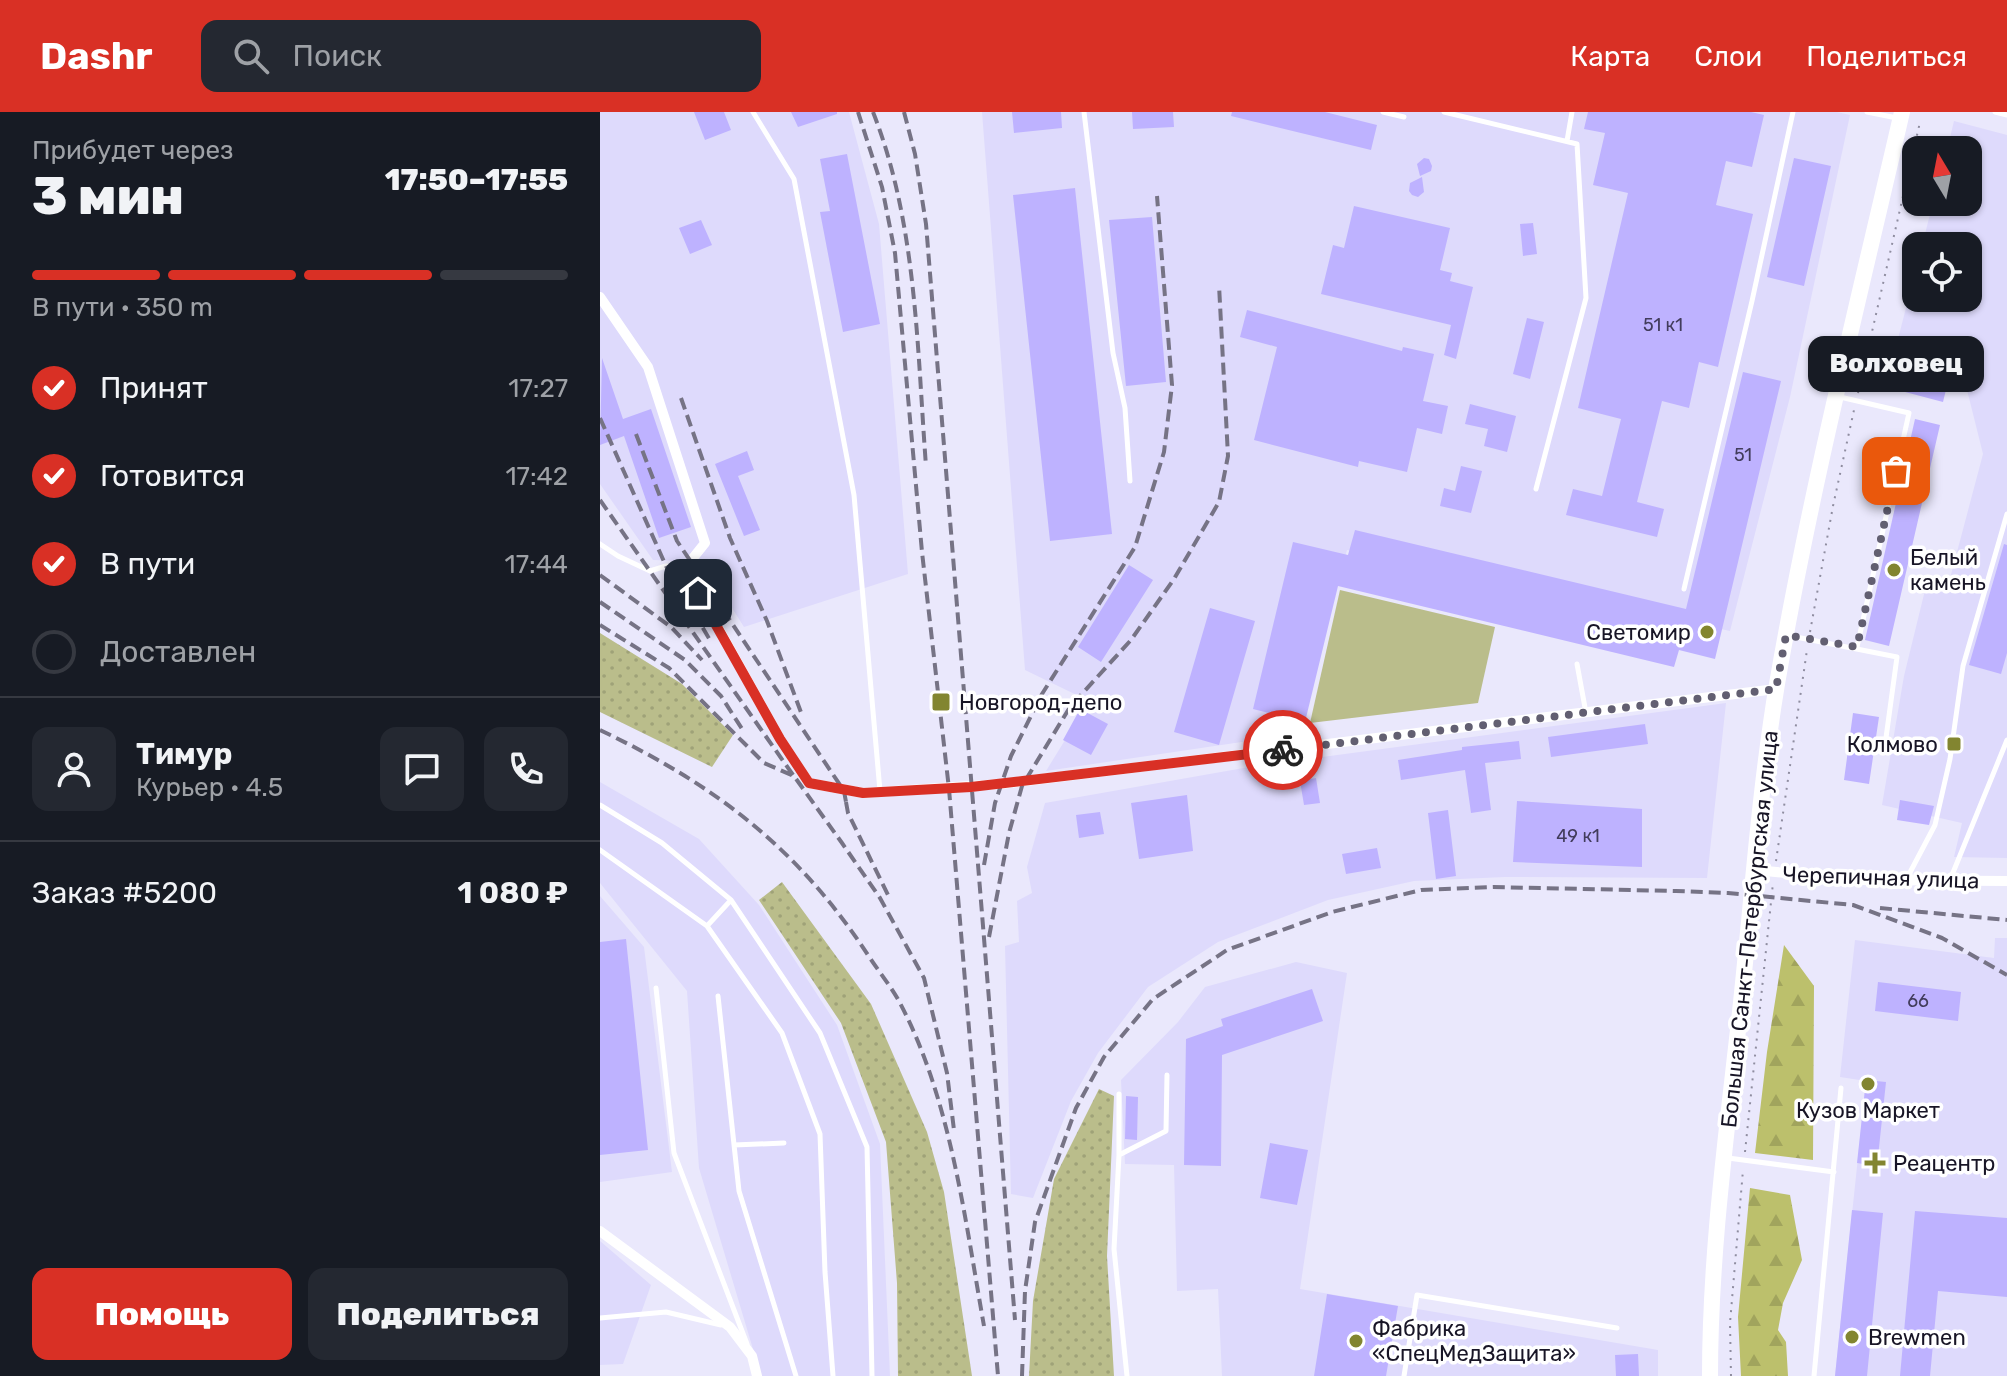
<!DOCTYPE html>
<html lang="ru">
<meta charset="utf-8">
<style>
:root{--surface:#171b24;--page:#242831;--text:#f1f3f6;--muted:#9ea1a6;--line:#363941;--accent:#d93025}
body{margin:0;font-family:Rubik,sans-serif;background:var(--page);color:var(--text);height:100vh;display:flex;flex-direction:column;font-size:30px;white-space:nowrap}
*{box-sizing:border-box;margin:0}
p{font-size:26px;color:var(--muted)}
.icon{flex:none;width:44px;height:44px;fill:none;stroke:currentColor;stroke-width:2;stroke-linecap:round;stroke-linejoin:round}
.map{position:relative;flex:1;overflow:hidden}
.side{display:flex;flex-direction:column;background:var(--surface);width:600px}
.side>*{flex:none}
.needle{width:52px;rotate:350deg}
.fabs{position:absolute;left:1302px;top:24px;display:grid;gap:16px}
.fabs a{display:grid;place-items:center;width:80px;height:80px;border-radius:16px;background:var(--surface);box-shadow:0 2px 6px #0004;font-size:40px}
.pin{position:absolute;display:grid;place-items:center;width:68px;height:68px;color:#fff;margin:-34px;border-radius:16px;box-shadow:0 4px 12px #0006}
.courier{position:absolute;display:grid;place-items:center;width:80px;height:80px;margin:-40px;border:6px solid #d93025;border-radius:50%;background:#fff;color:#222;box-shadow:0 2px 10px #0007}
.bubble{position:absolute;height:56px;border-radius:16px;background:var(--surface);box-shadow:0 2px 6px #0004;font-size:26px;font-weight:800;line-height:56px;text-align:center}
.headline em{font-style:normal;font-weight:800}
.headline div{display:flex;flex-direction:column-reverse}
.headline{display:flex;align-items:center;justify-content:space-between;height:136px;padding:0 32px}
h1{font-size:52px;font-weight:800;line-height:60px}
.bar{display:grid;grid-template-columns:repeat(4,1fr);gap:12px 8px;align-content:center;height:96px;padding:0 32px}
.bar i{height:10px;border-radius:6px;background:var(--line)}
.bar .selected{background:var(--accent)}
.bar p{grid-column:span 4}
.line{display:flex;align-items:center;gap:20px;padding:0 32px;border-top:2px solid var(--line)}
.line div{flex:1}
.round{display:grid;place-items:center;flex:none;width:84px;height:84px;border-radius:16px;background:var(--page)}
ol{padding:0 32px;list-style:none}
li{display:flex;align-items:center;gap:24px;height:88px}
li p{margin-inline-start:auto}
li .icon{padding:8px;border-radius:50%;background:var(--accent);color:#fff;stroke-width:4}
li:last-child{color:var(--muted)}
li i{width:44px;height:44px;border:4px solid var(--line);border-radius:50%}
.cta{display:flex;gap:16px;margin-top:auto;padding:16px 32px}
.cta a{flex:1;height:92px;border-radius:16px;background:var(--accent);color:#fff;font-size:32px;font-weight:800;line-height:92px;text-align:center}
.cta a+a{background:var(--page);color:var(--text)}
header{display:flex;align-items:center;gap:48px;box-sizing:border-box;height:112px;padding:0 40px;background:var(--accent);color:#fff}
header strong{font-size:38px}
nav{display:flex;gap:44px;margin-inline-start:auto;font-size:28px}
.search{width:560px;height:72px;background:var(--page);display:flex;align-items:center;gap:20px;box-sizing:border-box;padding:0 28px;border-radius:16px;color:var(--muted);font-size:30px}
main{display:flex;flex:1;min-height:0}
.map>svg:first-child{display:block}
</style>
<header>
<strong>Dashr</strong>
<div class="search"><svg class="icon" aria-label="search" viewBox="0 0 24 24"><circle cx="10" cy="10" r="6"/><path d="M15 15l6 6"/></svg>Поиск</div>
<nav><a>Карта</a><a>Слои</a><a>Поделиться</a></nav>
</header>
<main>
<section class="side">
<div class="headline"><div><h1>3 мин</h1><p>Прибудет через</p></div><em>17:50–17:55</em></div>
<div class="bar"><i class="selected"></i><i class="selected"></i><i class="selected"></i><i></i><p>В пути · 350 m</p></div>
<ol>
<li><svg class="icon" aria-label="check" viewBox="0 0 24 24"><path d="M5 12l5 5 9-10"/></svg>Принят<p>17:27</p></li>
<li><svg class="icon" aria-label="check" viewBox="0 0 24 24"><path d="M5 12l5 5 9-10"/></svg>Готовится<p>17:42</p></li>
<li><svg class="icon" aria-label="check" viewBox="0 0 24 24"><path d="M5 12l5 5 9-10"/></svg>В пути<p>17:44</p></li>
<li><i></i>Доставлен</li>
</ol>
<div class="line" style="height:144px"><a class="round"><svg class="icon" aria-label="person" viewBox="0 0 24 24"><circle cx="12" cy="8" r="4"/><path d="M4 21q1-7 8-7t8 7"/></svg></a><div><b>Тимур</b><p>Курьер · 4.5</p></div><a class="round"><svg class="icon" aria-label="chat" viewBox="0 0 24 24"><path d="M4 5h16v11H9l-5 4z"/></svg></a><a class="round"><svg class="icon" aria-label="phone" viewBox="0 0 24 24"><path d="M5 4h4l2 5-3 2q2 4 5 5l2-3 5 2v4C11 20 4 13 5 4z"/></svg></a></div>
<div class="line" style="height:104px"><div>Заказ #5200</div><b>1 080 ₽</b></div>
<div class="cta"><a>Помощь</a><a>Поделиться</a></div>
</section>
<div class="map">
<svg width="1407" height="1264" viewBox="0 0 1407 1264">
<defs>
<pattern id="grass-dots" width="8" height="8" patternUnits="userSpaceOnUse" patternTransform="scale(2)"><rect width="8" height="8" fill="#babd8b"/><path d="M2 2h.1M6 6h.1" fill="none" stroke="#9fa278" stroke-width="1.8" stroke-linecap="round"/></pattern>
<pattern id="forest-firs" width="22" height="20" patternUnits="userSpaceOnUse" patternTransform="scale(2)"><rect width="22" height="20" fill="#bcc06c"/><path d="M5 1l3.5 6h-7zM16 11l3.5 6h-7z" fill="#a1a45d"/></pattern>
</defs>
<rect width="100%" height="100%" fill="#eae8fc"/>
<path fill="#dedafc" d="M0,0h249l30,112 29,350 -164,53 -41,-65 -50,-2 -53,-76z
M382,0h855l13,3 -60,282 -60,234 -383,-81 -52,184 -249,37 43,-70 -64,-31z
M1354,9l53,14v723l-53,-1 8,-34 -80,-18 22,-129 23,-94 21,4 35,-132 -25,-100 -60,-15 18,-70v29h52v-52h-46l11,-44h35v-52h-21z
M1126,591l-19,175 -202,-1 -91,4 -86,19 -110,42 -70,45 -50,66 -27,48 -38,97 -22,-4 -6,-248 14,-4 -2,-41 15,-8 -5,-26 18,-64 210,-37z
M0,670l99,57 60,66 78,120 43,119 10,232h-129l-62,-208 -12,-177 -87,-108z
M0,784l44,51 28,225 -72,10z
M1395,826h12v438h-172l31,-295 -26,-4 15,-137 139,18z
M696,850l51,11 -47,316 358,61v26h-436l-4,-87 -41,2 -3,-126 -49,-1 -4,-84 57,-58 27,-35z
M0,1129l51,44 -28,79 -23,1z"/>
<path fill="url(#grass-dots)" d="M0,521l82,51 51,51 -21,32 -112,-55z
M182,770l89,122 56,128 17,60 28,184h-74l-1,-93 -11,-141 -45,-119 -82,-123z
M499,977l15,7 -7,160 7,120h-85l4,-75 21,-122z"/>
<path fill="url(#forest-firs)" d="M1184,833l30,41 -1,174 -58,-7 12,-101z
M1150,1076l40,7 12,65 -19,43 -5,27 8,12 2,34h-47l-3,-59z"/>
<path fill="#babd8b" d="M740,478l155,37 -17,76 -168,20z"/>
<path fill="#beb2ff" d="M94,0h30l7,18 -26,10z
M191,0h46v2l-39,13z
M412,0h49l1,16 -48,5z
M532,0h41l1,15 -41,2z
M632,0h93l52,13 -6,25 -140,-34z
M988,0h163l13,3 -12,52 -26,-6 -10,44 37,9 -35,153 -19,-5 -10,46 -27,-7 -25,101 27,7 -7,28 -91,-22 7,-26 29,7 19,-77 -43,-11 50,-215 -35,-8 12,-52 -21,-4z
M247,42l33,170 -37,8 -23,-120 10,-1 -10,-52z
M824,46l5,1 3,7 -1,5 -11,5 -3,-12z
M1194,46l37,8 -27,120 -37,-9z
M822,65l2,15 -6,5 -6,-2 -3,-4 1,-8z
M475,76l37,346 -62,7 -37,-346z
M754,94l96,22 -10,42 12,3 -2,8 23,6 -17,72 -12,-4 7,-30 -130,-31 12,-49 11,3z
M552,105l14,165 -40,4 -17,-166z
M101,108l11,25 -22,9 -11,-26z
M933,111l4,31 -14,2 -3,-32z
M647,198l155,41 1,-4 31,7 -11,47 25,5 -6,28 -25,-6 -10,44 -48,-11 -1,6 -104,-27 23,-93 -37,-10z
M927,206l17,4 -14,57 -17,-5z
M1300,231l54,14 -11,45 -53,-14z
M2,246l21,61 28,-10 40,118 -32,11 -35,-102 -24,9z
M1143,260l38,9 -66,278 -36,-9 -5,17 -336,-81 -33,136 -52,-13 40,-167 55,13 7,-25 331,79z
M870,292l46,12 -9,36 -23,-6 4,-17 -23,-5z
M1315,307l25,6 -51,221 -24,-6z
M147,339l7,19 -16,6 22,54 -16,6 -29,-72z
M861,354l21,5 -11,42 -31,-7 4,-18 11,3z
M1404,432l3,1v108l-6,21 -32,-9z
M529,453l24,15 -52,82 -23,-15z
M610,496l45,13 -36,124 -45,-13z
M480,597l28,15 -17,31 -28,-15z
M1253,601l26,4 -10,67 -25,-4z
M1045,612l3,20 -97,13 -3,-20z
M919,629l2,18 -36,4 6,47 -20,3 -6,-43 -64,10 -3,-20 64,-10v-3z
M716,666l4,25 -16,2 -4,-24z
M587,683l6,56 -54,8 -8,-56z
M1300,688l34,6 -5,19 -32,-5z
M917,689l125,8v58l-129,-5z
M848,698l8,66 -20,3 -8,-66z
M500,700l4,22 -25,4 -3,-23z
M777,736l4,20 -35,6 -4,-20z
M26,827l22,211 -48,5v-213z
M1278,870l83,10 -3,29 -83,-10z
M712,877l11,32 -101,34 -1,111 -37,-1 2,-126 37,-13 -2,-7z
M1266,968l20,2 -9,84 -20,-3z
M526,984l12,1 -1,43 -12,-1z
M670,1031l38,7 -11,55 -37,-7z
M1252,1098l31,3 -16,163h-32z
M1315,1099l92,7v79l-69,-6 -8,85h-30z
M727,1182l71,12 -12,70h-72z
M1038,1242l1,22h-23l-1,-21z"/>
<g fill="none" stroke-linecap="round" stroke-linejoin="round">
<path stroke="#8f8da0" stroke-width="2" stroke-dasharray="2 6" stroke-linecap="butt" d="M1258,281l62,-271
M1210,520l23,-126 21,-96
M1176,749l31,-211
M1145,1040l28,-269
M1131,1264l-1,-53 13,-153"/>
<path stroke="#fff" stroke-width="5" d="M153,0l41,67 60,316 26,296
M484,0l29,241 12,55 5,73
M783,0l21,5
M844,0l133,32 9,154 -50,191
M1267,0l30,6
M1395,0l12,3
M967,29l5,-29
M1240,285l69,16 -52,234
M0,432l18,12 32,15 16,-5 18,2
M1084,477l68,-288 41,-189
M1191,524l106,21 -12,88
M977,552l9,49
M0,693l62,38 69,57 89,133 47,114 5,229
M0,738l107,76 75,107 38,101 5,138 8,104
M1306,768l29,-55 15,-66 13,-93 44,-152
M1350,768l57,-140
M107,814l24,-26
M56,876l18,165 73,191
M118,884l21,195 57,185
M134,1033l50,-2
M519,1043v-61
M1128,1046l106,14
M0,1206l66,-6 55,13
M527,1264l-13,-127 5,-94 47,-24 1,-56
M804,1264l13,-81 200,33
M1214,1264l27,-288"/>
<path stroke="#fff" stroke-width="10" d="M0,185l48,70 57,176 -20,25 95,171 29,44 54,10 138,-9 775,-95
M1155,758l105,10 147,1
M0,1119l130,96 22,29 5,20"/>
<path stroke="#fff" stroke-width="16" d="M1110,1264c0,-116 15,-231 28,-346 13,-115 20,-232 39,-346 33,-192 81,-381 125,-572"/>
<path stroke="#767385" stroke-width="4" stroke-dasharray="12 6" stroke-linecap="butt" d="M258,0l24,75 13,66 27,299 27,237 49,587
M273,0c44,112 44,236 53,354
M304,0l11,42 11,70 89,1096
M81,286l49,140 37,83 35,94
M0,306l66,148 44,74
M36,322l41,107 167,250 4,22
M0,388l193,275
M0,463l71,52 31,33
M0,490l85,58 36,36 23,36
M0,513l69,43 95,95 30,13 48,67 38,55 44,80 23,95 7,57
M0,618c117,56 199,119 270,228 10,15 22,30 30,45 51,97 65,217 84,323
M246,690l2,11 41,84
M384,753l11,-62 16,-47 31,-62 93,-147 29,-95 8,-67 -15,-189
M1280,796l127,12
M389,825l20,-104 13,-47 48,-79 61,-67 43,-61 45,-77 9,-46 -9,-171
M422,1264l3,-85 10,-69 41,-114 28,-51 49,-58 74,-49 105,-38 89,-22 72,-3 183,4 52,2 125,12 89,33 65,37"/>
</g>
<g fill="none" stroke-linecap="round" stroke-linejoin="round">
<path stroke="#625f71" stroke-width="8" stroke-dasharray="0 14.4" d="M683,638l493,-61 10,-54 71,12 39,-176"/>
<path stroke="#d93025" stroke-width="10" d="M98,481l82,146 29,44 54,10 108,-6 312,-37"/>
</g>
<g fill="#828530" stroke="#fff" stroke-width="3">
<circle cx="1294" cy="458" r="8"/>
<circle cx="1107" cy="520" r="8"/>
<rect x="331" y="580" width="20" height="20" rx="4"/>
<rect x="1346" y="624" width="16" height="16" rx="4"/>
<circle cx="1268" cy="972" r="8"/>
<path d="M1271 1039h8v8h8v8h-8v8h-8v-8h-8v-8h8z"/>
<circle cx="1252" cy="1225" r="8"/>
<circle cx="756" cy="1229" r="8"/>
</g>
<g text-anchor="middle" stroke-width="7" stroke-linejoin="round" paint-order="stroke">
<g font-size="18" fill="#423c5c">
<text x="1063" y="219">51 к1</text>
<text x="1143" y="349">51</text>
<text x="978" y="730">49 к1</text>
<text x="1318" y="895">66</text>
</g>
<g font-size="22" fill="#181526" stroke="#fff" text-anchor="start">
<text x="1310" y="453">Белый<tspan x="1310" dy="25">камень</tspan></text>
<text x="1091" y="528" text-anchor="end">Светомир</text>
<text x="359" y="598">Новгород-депо</text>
<text x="1338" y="640" text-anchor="end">Колмово</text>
<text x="1268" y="1006" text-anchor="middle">Кузов Маркет</text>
<text x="1293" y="1059">Реацентр</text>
<text x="772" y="1224">Фабрика<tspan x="772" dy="25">«СпецМедЗащита»</tspan></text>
<text x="1268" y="1233">Brewmen</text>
</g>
<g font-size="22" fill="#181526" stroke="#fff">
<text transform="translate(1281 765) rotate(2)" y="8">Черепичная улица</text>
<text transform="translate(1149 817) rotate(-84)" y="8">Большая Санкт-Петербургская улица</text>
</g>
</g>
</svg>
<div class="fabs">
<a><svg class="needle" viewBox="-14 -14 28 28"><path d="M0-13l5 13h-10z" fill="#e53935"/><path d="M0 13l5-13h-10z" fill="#9ea1a6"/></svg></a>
<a><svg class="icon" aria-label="locate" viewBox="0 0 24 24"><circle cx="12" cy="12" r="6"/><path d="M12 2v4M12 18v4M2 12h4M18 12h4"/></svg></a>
</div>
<div class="pin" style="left:1296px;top:359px;background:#ea580c"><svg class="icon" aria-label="bag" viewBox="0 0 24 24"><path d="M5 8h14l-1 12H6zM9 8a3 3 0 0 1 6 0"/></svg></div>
<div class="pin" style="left:98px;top:481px;background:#1f2937"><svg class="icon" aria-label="home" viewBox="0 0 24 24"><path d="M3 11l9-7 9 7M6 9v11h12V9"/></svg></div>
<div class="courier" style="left:683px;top:638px"><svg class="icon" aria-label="bike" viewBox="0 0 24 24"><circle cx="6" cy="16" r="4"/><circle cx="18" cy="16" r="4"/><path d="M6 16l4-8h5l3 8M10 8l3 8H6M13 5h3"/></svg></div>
<div class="bubble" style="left:1208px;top:224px;width:176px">Волховец</div>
</div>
</main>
